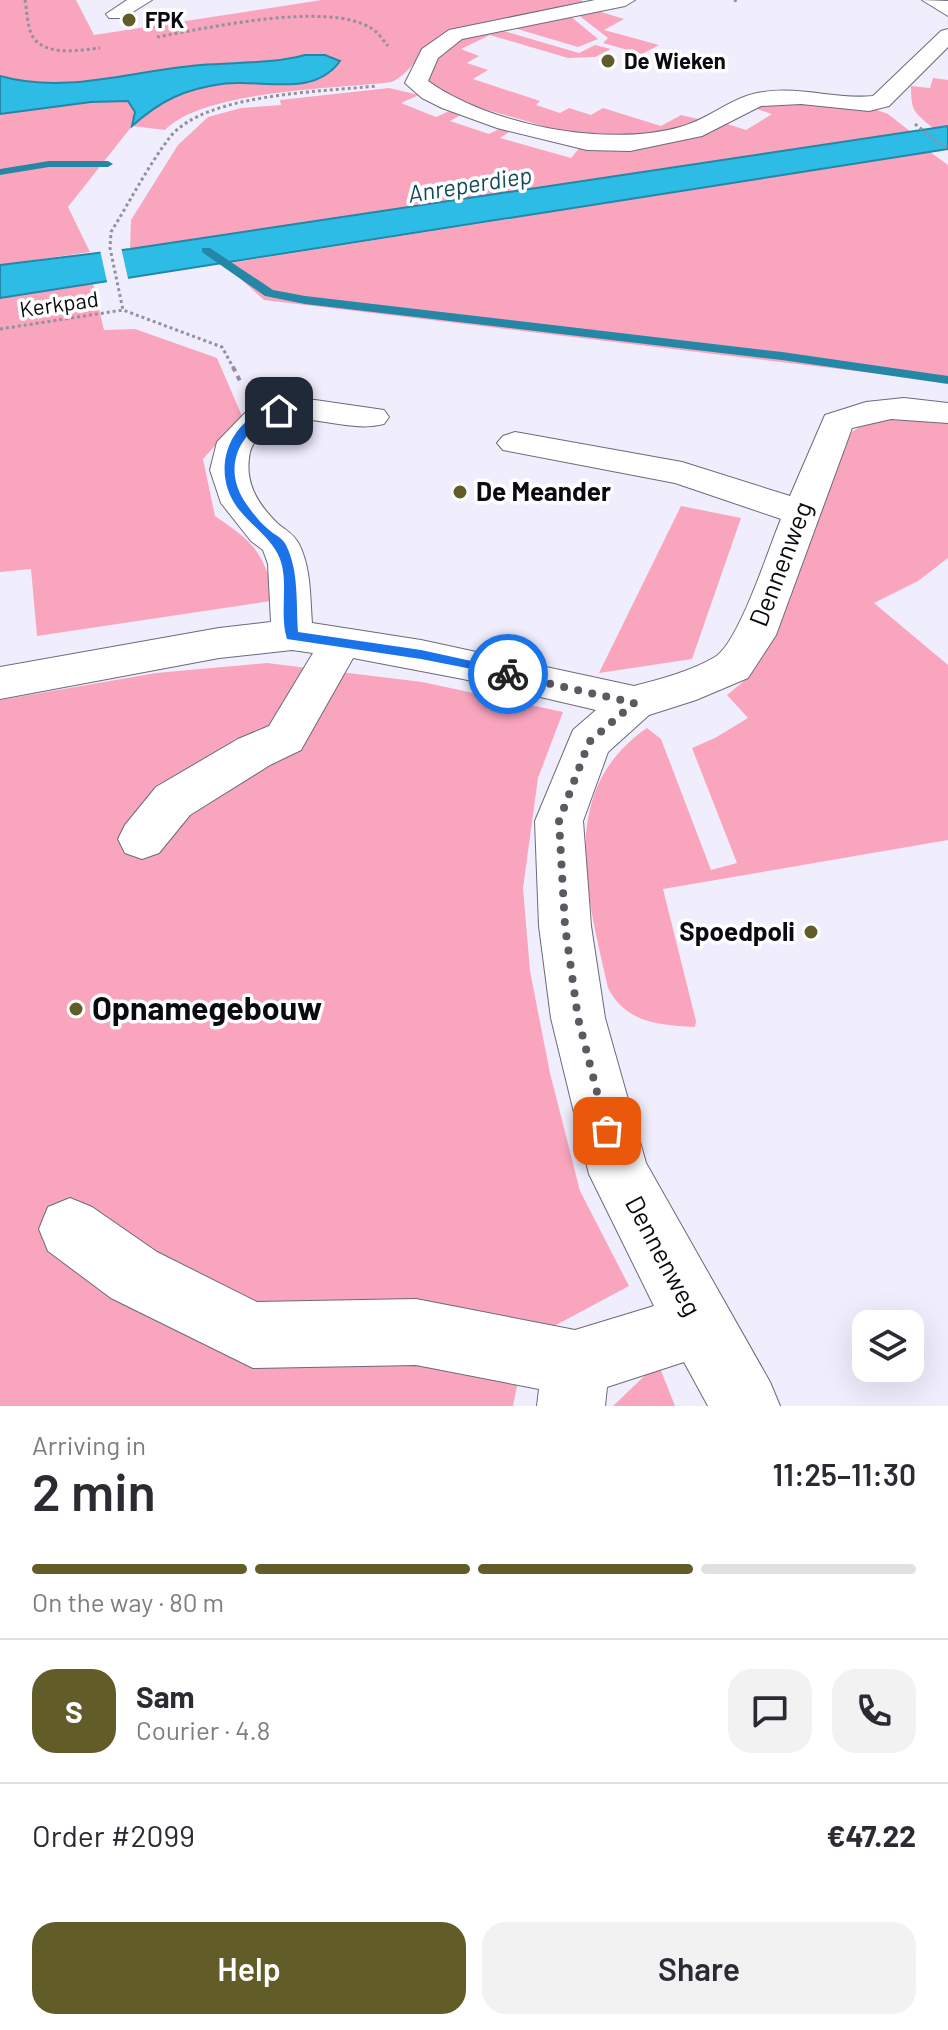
<!DOCTYPE html>
<meta charset="utf-8">
<style>
:root{--surface:#fff;--page:#f2f2f3;--text:#2b2b33;--muted:#7c7c81;--line:#e1e1e2;--accent:#615c28}
body{margin:0;font-family:Barlow,sans-serif;background:var(--page);color:var(--text);height:100vh;display:flex;flex-direction:column;font-size:30px;white-space:nowrap}
*{box-sizing:border-box;margin:0}
p{font-size:26px;color:var(--muted)}
.icon{flex:none;width:44px;height:44px;fill:none;stroke:currentColor;stroke-width:2;stroke-linecap:round;stroke-linejoin:round}
.map{position:relative;height:1406px;overflow:hidden}
.side{display:flex;flex-direction:column;background:var(--surface);flex:1}
.side>*{flex:none}
.fabs{position:absolute;left:852px;top:1310px;display:grid;gap:16px}
.fabs a{display:grid;place-items:center;width:72px;height:72px;border-radius:16px;background:var(--surface);box-shadow:0 8px 32px #0002;font-size:40px}
.pin{position:absolute;display:grid;place-items:center;width:68px;height:68px;color:#fff;margin:-34px;border-radius:16px;box-shadow:0 4px 12px #0006}
.courier{position:absolute;display:grid;place-items:center;width:80px;height:80px;margin:-40px;border:6px solid #1a73e8;border-radius:50%;background:#fff;color:#222;box-shadow:0 2px 10px #0007}
.head em{font-style:normal;font-weight:600}
.head div{display:flex;flex-direction:column-reverse}
.head{display:flex;align-items:center;justify-content:space-between;height:136px;padding:0 32px}
h1{font-size:52px;font-weight:600;line-height:60px}
.bar{display:grid;grid-template-columns:repeat(4,1fr);gap:12px 8px;align-content:center;height:96px;padding:0 32px}
.bar i{height:10px;border-radius:6px;background:var(--line)}
.bar .current{background:var(--accent)}
.bar p{grid-column:span 4}
.line{display:flex;align-items:center;gap:20px;padding:0 32px;border-top:2px solid var(--line)}
.line div{flex:1}
.round{display:grid;place-items:center;flex:none;width:84px;height:84px;border-radius:24px;background:var(--page)}
.cta{display:flex;gap:16px;margin-top:auto;padding:16px 32px}
.cta a{flex:1;height:92px;border-radius:24px;background:var(--accent);color:#fff;font-size:32px;font-weight:600;line-height:92px;text-align:center}
.cta a+a{background:var(--page);color:var(--text)}
.map>svg:first-child{display:block}
</style>
<div class="map">
<svg width="948" height="1406" viewBox="0 0 948 1406">
<rect width="100%" height="100%" fill="#f0eefd"/>
<path fill="#f9a5be" d="M0,0h76l18,35 228,-35h259l9,6 -146,27c-21,12 -30,38 -52,49 -56,7 -189,8 -227,48l-33,-4 -64,81 22,45 -90,13v-151l91,-12 37,-1 7,11 -2,13c27,-25 57,-41 95,-42 37,-1 71,7 104,-11l-27,-17 -40,6 -65,4 -128,19 -37,1 -35,-9z
M598,11l26,8 -20,11 55,15 -17,9 -39,-11 5,-5 -31,-24z
M569,15l29,24 -20,8 -71,-21z
M497,29l82,24 16,-8 16,4 -16,8 -27,1 -78,-23 -29,14 18,7 -12,7 21,7 -15,9 67,22 -4,4 24,8 9,-5 22,7 12,-7 58,18 20,-11 21,5 -31,12 -90,5 -107,-31 -26,-10 -20,-14c12,-40 30,-45 69,-53z
M933,78l15,2v46l-15,2c-19,-16 -22,-16 -22,-42l19,2z
M389,88l30,7 -18,8 35,14 18,-8 10,4 -14,8 39,13 16,-8 9,3 -14,9 71,20 10,-12 143,-23 22,7 26,-16 -21,-7 28,-6 95,8 14,5 23,18 -781,117 1,-29 47,-75 30,-28 33,-9 40,-3 -1,-5z
M930,152l18,13v217l-684,-82 -40,-36z
M93,284l11,46 31,-1 82,29 25,58 -39,43 12,57c43,29 46,36 62,84l-240,36 -6,-67 -31,3v-274z
M889,417l59,5v136l-30,23 -44,22 74,62v175l-285,49 33,132 -1,6c-36,-2 -69,-4 -87,-39 -20,-91 -53,-197 39,-260l14,11 50,131 26,-7 -45,-115 23,-10 33,-20 -21,-23 23,-19 17,-27 82,-215 16,-11z
M681,506l60,12 -49,141 -93,14z
M267,663l155,19 141,30 -25,66 -15,110 7,83 20,102 30,118 49,95 -103,55 -13,65h-513v-706l156,-27z
M658,1363l17,43h-62z"/>
<path fill="#2dbce5" stroke="#2387a5" stroke-width="2" d="M305,55h20l15,6c-27,38 -79,17 -118,23 -38,5 -62,17 -90,42l3,-14 -7,-11 -37,1 -91,12v-38c68,19 133,-6 201,-11 35,-3 70,-1 104,-10z
M948,126v23l-948,149v-33l130,-16z"/>
<path fill="#f0eefd" d="M121,247l8,36 -21,3 -8,-36z"/>
<g fill="none" stroke-linecap="round" stroke-linejoin="round">
<path fill="#2387a5" fill-rule="evenodd" d="M49,161h59l5,3 -5,3h-59l-49,8v-6z
M202,248h8l63,42 32,6 477,56 166,24v8l-166,-24 -477,-56 -40,-8 -63,-44z"/>
<g stroke="#6c6a7a" stroke-width="2">
<path id="minor" d="M127,0h25l-29,18h-14l-3,-4z
M595,0h40l-10,6 -163,33 -24,19 -10,23c61,44 180,67 252,46 30,-8 52,-31 83,-35 38,-6 75,8 110,4l68,-65 7,-2v18l-59,59 -20,5 -68,-7 -40,2 -59,30 -72,15 -43,-1 -90,-22 -55,-20 -20,-10 -17,-15 17,-34 27,-19z
M922,0l26,1v15z
M904,398l44,5v20l-57,-4 -39,9 -76,207 -28,43 -52,22 -47,15 -41,37 -25,69 8,105 14,92 41,145 124,219 10,24h-72l-24,-44 -77,25 -2,19h-68l2,-17 -123,-24 -163,3 -142,-70 -63,-47 -9,-22 9,-22 22,-9 22,9 65,45 100,50 159,-3 159,31 79,-24 -65,-132 -38,-156 -12,-92 -4,-105 38,-91 23,-20 -133,-31 -110,-21 -52,92 -31,15 -80,50 -31,38 -17,6 -17,-6 -7,-14 7,-14 31,-38 82,-48 31,-13 44,-73 -21,-3 -73,8 -219,41v-32l219,-39 52,-6 -3,-58 -5,-14 -12,-9 -30,-38 -11,-33 7,-28 30,-31 32,-10 36,-1 69,10 5,7 -5,7c-34,9 -70,-11 -104,-2 -12,4 -27,18 -30,30 -6,29 6,50 27,71 8,7 16,10 22,21 12,24 11,52 13,79l109,17 213,46c27,-7 57,-15 81,-29 24,-14 54,-110 66,-138l-106,-36 -172,-33 -6,-7 6,-7 12,-4 167,30 108,34 35,-81 41,-13z"/>
</g>
<path stroke="#93919d" stroke-width="3" stroke-dasharray="3 3" stroke-linecap="butt" d="M25,0c2,11 2,27 8,37 13,20 48,13 67,11
M734,0l3,1
M157,37c50,-9 170,-36 214,-9 7,4 12,12 17,18
M915,124l33,26
M0,329l123,-19
M234,369l-12,-22 -99,-37 -13,-62 1,-16c19,-31 37,-66 59,-95 36,-44 152,-45 207,-51"/>
<path stroke="#93919d" stroke-width="4" stroke-dasharray="5 5" stroke-linecap="butt" d="M233,367l7,14"/>
<use href="#minor" fill="#fff" fill-rule="evenodd"/>
</g>
<path fill="#1a73e8" d="M279,408l5,3 -1,3c-42,12 -64,52 -36,91 6,8 13,18 21,24 6,6 14,8 18,16 13,26 10,58 12,87l123,18 87,19 6,5 -2,3 -91,-18 -134,-20c-8,-25 2,-56 -7,-80 -8,-21 -30,-34 -43,-52 -22,-30 -14,-72 18,-92 7,-3 17,-5 24,-7z"/>
<g fill="none" stroke-linecap="round" stroke-linejoin="round">
<path stroke="#5b5a63" stroke-width="8" stroke-dasharray="0 14.4" d="M508,674l126,29 -45,39 -30,79 6,105 13,92 29,113"/>
</g>
<g fill="#615c28" stroke="#fff" stroke-width="3">
<circle cx="129" cy="20" r="8"/>
<circle cx="608" cy="61" r="8"/>
<circle cx="460" cy="492" r="8"/>
<circle cx="811" cy="932" r="8"/>
<circle cx="76" cy="1009" r="8"/>
</g>
<g text-anchor="middle" stroke-width="7" stroke-linejoin="round" paint-order="stroke">
<g font-size="22" font-weight="bold" fill="#0b0a10" stroke="#fff" text-anchor="start">
<text x="145" y="28">FPK</text>
<text x="624" y="69">De Wieken</text>
</g>
<g font-size="22" fill="#0b0a10" stroke="#fff">
<text transform="translate(59 304) rotate(-8)" y="8">Kerkpad</text>
</g>
<g font-size="24" font-style="italic" fill="#124b5c" stroke="#fff">
<text transform="translate(470 185) rotate(-9)" y="8">Anreperdiep</text>
</g>
<g font-size="26" font-weight="bold" fill="#0b0a10" stroke="#fff" text-anchor="start">
<text x="476" y="501">De Meander</text>
<text x="795" y="941" text-anchor="end">Spoedpoli</text>
</g>
<g font-size="26" fill="#0b0a10" stroke="#fff">
<text transform="translate(781 564) rotate(-69)" y="9">Dennenweg</text>
<text transform="translate(663 1256) rotate(62)" y="9">Dennenweg</text>
</g>
<g font-size="32" font-weight="bold" fill="#0b0a10" stroke="#fff" text-anchor="start">
<text x="92" y="1020">Opnamegebouw</text>
</g>
</g>
</svg>
<div class="fabs">
<a><svg class="icon" aria-label="layers" viewBox="0 0 24 24"><path d="M12 4l9 5-9 5-9-5zM3 14l9 5 9-5"/></svg></a>
</div>
<div class="pin" style="left:607px;top:1131px;background:#ea580c"><svg class="icon" aria-label="bag" viewBox="0 0 24 24"><path d="M5 8h14l-1 12H6zM9 8a3 3 0 0 1 6 0"/></svg></div>
<div class="pin" style="left:279px;top:411px;background:#1f2937"><svg class="icon" aria-label="home" viewBox="0 0 24 24"><path d="M3 11l9-7 9 7M6 9v11h12V9"/></svg></div>
<div class="courier" style="left:508px;top:674px"><svg class="icon" aria-label="bike" viewBox="0 0 24 24"><circle cx="6" cy="16" r="4"/><circle cx="18" cy="16" r="4"/><path d="M6 16l4-8h5l3 8M10 8l3 8H6M13 5h3"/></svg></div>
</div>
<section class="side">
<div class="head"><div><h1>2 min</h1><p>Arriving in</p></div><em>11:25–11:30</em></div>
<div class="bar"><i class="current"></i><i class="current"></i><i class="current"></i><i></i><p>On the way · 80 m</p></div>
<div class="line" style="height:144px"><b class="round" style="background:var(--accent);color:#fff">S</b><div><b>Sam</b><p>Courier · 4.8</p></div><a class="round"><svg class="icon" aria-label="chat" viewBox="0 0 24 24"><path d="M4 5h16v11H9l-5 4z"/></svg></a><a class="round"><svg class="icon" aria-label="phone" viewBox="0 0 24 24"><path d="M5 4h4l2 5-3 2q2 4 5 5l2-3 5 2v4C11 20 4 13 5 4z"/></svg></a></div>
<div class="line" style="height:104px"><div>Order #2099</div><b>€47.22</b></div>
<div class="cta"><a>Help</a><a>Share</a></div>
</section>
